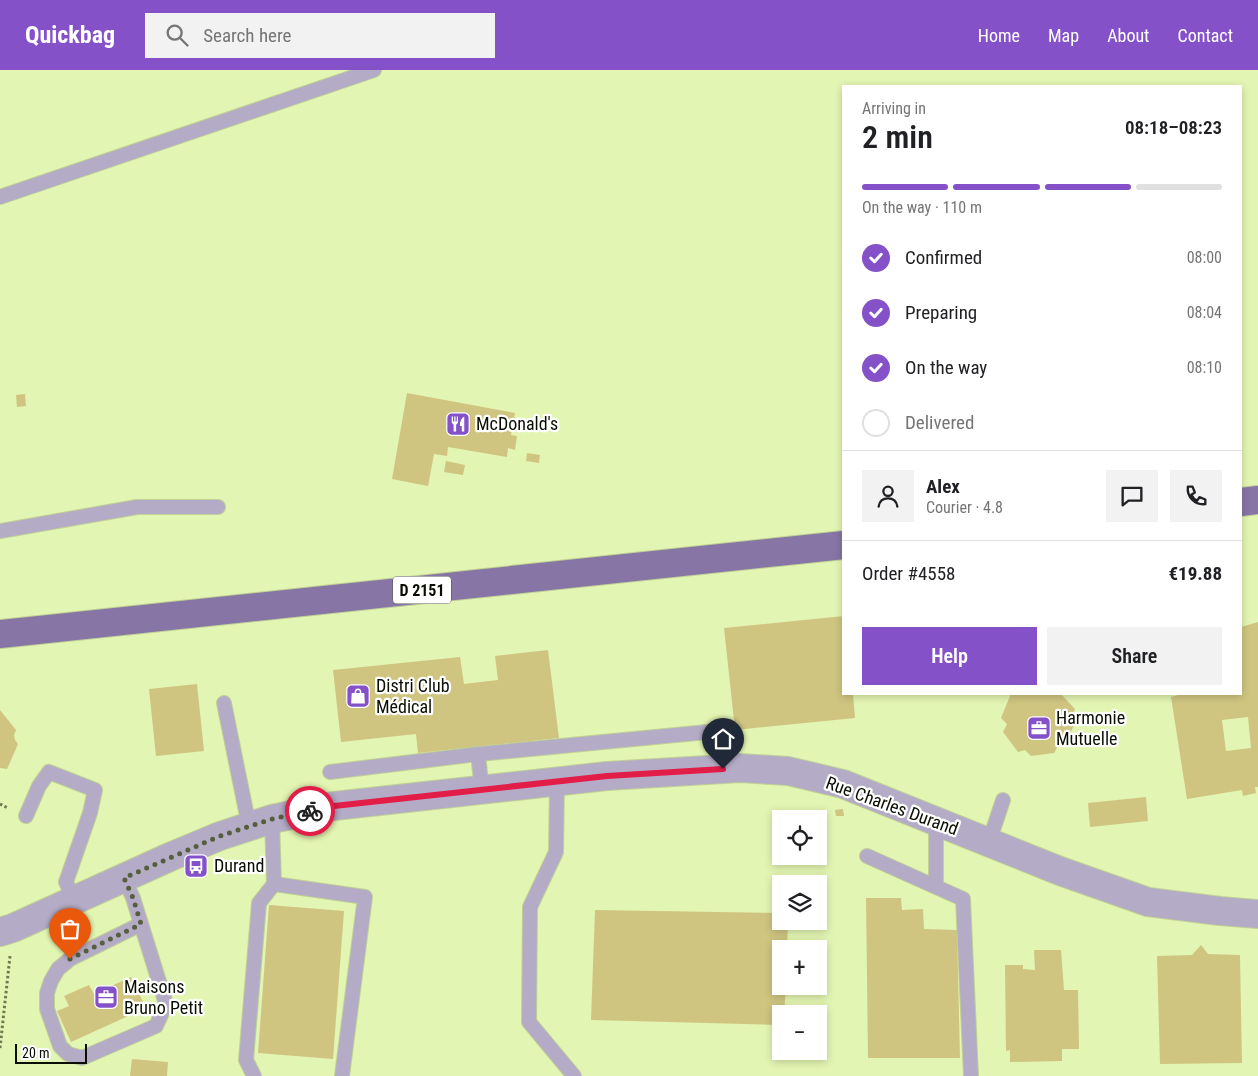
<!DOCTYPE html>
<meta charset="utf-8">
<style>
:root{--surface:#fff;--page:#f2f2f2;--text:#202124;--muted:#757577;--line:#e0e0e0;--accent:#8551c9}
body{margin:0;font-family:"Roboto Condensed",sans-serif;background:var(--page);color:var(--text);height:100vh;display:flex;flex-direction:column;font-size:19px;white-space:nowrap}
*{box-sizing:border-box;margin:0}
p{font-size:16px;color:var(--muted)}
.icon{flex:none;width:28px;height:28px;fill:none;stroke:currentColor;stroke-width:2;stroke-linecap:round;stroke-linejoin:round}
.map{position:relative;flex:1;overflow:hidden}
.details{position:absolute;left:842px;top:15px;width:400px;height:610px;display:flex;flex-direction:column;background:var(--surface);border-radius:0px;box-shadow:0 2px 8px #0003}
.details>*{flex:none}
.tools{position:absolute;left:772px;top:740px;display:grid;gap:10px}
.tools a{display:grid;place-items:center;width:55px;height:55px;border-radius:0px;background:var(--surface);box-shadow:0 2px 8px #0003;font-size:25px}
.scale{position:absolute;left:15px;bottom:12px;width:72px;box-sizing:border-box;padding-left:5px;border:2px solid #090e00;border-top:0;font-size:14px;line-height:18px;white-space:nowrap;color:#090e00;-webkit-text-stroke:4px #fff;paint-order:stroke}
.pin{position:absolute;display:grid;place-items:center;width:42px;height:42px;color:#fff;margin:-51px -21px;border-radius:50% 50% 50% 0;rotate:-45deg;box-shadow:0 0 5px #0007}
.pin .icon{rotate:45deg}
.courier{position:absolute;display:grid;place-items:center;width:50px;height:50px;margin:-25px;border:4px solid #e11d48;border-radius:50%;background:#fff;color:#222;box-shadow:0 1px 6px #0007}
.head em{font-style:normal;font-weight:600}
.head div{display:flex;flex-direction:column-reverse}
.head{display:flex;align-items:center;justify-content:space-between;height:85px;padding:0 20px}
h1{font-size:32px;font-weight:600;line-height:38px}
.bar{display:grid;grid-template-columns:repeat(4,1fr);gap:8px 5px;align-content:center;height:60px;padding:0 20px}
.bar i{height:6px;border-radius:4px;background:var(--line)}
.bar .on{background:var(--accent)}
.bar p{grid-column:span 4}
.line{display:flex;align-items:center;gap:12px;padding:0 20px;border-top:1px solid var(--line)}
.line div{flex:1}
.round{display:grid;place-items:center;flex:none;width:52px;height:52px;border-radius:0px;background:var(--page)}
ol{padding:0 20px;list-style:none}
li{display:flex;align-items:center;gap:15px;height:55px}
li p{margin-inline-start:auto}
li .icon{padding:5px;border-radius:50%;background:var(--accent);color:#fff;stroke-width:4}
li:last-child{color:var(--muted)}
li i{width:28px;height:28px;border:2px solid var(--line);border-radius:50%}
.button{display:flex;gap:10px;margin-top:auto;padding:10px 20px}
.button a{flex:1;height:58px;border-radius:0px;background:var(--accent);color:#fff;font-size:20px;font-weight:600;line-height:58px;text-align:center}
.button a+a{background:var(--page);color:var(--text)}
header{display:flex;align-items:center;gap:30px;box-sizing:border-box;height:70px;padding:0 25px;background:var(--accent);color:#fff}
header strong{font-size:24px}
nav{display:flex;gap:28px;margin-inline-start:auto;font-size:18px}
.search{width:350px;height:45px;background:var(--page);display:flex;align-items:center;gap:12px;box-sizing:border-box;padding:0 18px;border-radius:0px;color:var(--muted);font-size:19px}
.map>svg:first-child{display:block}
</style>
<header>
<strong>Quickbag</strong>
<div class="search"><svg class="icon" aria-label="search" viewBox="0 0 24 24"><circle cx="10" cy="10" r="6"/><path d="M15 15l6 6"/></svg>Search here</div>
<nav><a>Home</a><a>Map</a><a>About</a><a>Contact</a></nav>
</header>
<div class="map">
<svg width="1258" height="1006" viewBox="0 0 1258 1006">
<rect width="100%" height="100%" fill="#e3f5b2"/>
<path fill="#cfc581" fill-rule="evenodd" d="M407,323l108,20 -4,22 6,1 -2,14 -7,-2 -1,9 -59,-10 -1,9 -13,-2 -6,32 -36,-7z
M25,324l1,12 -9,1 -1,-12z
M527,383l13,2 -1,8 -13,-2z
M446,391l19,4 -2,10 -19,-3z
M844,546v78h9l2,24 -120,12 -11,-102z
M1258,552v165h-3l1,6 -13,3 -1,-6 -55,9 -16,-102 7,-2v-1h63v-67zM1248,647l3,31 -25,3 -4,-31z
M548,580l11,88 -141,15 -2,-19 -75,8 -8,-72 127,-13 4,27 34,-4 -3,-24z
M197,614l7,67 -48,5 -7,-67z
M1009,624h52l14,15 -3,7 4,4 -11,26h-7l-4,7 -23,3 -6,-6 -7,2 -15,-20 4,-8 -6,-6 9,-22z
M0,640l16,20 -2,5 1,5 3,4 -11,25 -7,-1z
M1146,727l2,24 -58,6 -2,-24z
M843,739l1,7h-8l-1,-6z
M866,828h35l1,12 21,-1 1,20 33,1 3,128h-92z
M269,835l75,6 -11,148 -75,-6z
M595,840l186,3v8h7l-1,28h-6v37h5l-2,28h-3v11l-190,-5z
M1201,875l7,9 32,1 2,108 -82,1 -3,-108 35,-1z
M1034,880h27l3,40h14l1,59h-17v12l-52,1v-12l-4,1 -1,-86h18v4l12,1z
M131,907l15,31 -75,34 -14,-31 12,-5 -5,-10 25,-11 5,9z
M132,989l36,3 -1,14h-37z"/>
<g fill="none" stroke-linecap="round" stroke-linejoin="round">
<g stroke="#c0d096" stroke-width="16">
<path id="lane" d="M0,127l374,-127
M0,461l137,-24h81
M224,633l25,123
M478,684l250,-24
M330,702l148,-18 4,37
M557,712l-1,70 -26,55 -1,115 45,54
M26,746l13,-30 10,-14 46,18 -5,23 -24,69 8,18
M989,772l14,-42
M867,786l96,43 8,177
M124,808l9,20 33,106 -10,22 -74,32 -14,-4 -8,-8 -13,-37v-16l4,-12 7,-12 12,-10 71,-35
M274,814l91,13 -23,179
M936,816v-65
M254,1006l-8,-16 13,-157 15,-19 -2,-65"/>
</g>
<g stroke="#c0d096" stroke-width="30">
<path id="street" d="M0,862l13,-4 159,-72 48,-20 52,-17 62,-13 273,-30 133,-8 48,3 55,13 217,87 88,31 72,9 38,3"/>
</g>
<g stroke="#c0d096" stroke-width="30">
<path id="primary" d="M1241,432l17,-2
M0,564l844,-89"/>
</g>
<path stroke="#6e7952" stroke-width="3" stroke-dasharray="2.5 2.5" stroke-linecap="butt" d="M0,734l8,4
M0,978l10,-92"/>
<use href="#lane" stroke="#b4abc6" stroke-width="14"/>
<use href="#street" stroke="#b4abc6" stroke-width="28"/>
<use href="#primary" stroke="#8675a5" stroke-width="28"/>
</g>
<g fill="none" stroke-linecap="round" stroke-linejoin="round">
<path stroke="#555f3e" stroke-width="5" stroke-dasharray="0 9" d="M70,889l71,-35 -8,-26 -9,-20 96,-42 52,-17 38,-8"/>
<path stroke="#e11d48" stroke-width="6" d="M310,741l24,-5 273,-30 116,-7"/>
</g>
<defs>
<g id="restaurant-square" transform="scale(1.25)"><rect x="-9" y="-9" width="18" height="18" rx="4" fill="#8551c9" stroke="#fff"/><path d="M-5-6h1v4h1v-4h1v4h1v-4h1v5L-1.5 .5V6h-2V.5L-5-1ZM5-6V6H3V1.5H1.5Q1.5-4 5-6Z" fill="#fff"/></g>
<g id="shop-square" transform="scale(1.25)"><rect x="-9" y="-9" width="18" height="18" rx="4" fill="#8551c9" stroke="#fff"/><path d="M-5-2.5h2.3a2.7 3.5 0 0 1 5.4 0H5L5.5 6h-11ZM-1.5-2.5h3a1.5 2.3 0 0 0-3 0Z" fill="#fff"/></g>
<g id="office-square" transform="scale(1.25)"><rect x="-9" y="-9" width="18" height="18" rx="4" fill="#8551c9" stroke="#fff"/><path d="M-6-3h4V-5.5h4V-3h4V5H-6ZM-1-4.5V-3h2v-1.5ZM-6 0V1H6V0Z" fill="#fff"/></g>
<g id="bus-square" transform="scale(1.25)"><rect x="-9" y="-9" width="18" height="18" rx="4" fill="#8551c9" stroke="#fff"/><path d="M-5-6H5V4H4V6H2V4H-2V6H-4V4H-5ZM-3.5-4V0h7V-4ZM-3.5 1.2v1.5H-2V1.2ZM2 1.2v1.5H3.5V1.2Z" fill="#fff"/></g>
</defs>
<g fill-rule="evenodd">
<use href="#restaurant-square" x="458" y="354"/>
<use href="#shop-square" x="358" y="626"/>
<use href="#office-square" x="1039" y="658"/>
<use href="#bus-square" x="196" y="796"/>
<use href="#office-square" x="106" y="927"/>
</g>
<g text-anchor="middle" stroke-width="4.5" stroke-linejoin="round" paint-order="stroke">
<rect fill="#fff" stroke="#53564c" stroke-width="1" x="393" y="506.5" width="58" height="27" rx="4"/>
<g font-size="16" font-weight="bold" fill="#090e00">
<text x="422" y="526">D 2151</text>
</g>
<g font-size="18" fill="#090e00" stroke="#fff" text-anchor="start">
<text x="476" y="360">McDonald's</text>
<text x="376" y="622">Distri Club<tspan x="376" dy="21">Médical</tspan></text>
<text x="1056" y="654">Harmonie<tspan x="1056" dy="21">Mutuelle</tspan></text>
<text x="214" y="802">Durand</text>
<text x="124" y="923">Maisons<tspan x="124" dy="21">Bruno Petit</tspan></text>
</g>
<g font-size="18" fill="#090e00" stroke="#fff">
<text transform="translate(892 736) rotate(20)" y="6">Rue Charles Durand</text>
</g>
</g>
</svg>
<div class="tools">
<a><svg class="icon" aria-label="locate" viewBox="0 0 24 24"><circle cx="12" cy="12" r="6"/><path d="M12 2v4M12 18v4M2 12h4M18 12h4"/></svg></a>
<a><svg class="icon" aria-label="layers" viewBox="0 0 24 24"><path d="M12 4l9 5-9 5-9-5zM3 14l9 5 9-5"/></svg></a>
<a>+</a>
<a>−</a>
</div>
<div class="scale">20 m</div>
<div class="pin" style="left:70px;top:889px;background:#ea580c"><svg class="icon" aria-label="bag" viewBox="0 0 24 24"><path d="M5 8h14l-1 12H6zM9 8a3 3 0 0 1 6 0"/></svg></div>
<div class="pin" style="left:723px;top:699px;background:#1f2937"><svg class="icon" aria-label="home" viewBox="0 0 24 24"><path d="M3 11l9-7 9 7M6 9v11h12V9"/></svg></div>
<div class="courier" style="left:310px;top:741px"><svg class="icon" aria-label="bike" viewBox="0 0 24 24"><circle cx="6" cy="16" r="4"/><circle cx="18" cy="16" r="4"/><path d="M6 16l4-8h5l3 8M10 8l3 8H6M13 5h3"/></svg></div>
<section class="details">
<div class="head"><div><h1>2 min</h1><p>Arriving in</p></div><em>08:18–08:23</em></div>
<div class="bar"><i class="on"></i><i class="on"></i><i class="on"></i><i></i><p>On the way · 110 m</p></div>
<ol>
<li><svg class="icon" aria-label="check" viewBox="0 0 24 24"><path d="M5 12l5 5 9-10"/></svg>Confirmed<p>08:00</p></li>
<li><svg class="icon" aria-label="check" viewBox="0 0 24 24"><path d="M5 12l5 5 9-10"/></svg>Preparing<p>08:04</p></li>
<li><svg class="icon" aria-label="check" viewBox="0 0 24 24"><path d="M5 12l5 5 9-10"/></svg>On the way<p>08:10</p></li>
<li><i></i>Delivered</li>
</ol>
<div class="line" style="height:90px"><a class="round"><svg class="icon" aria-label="person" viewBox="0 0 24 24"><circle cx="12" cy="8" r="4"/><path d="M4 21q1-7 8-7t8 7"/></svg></a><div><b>Alex</b><p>Courier · 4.8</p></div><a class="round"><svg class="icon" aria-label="chat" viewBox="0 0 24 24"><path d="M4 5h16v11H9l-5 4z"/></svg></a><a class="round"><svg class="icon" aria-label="phone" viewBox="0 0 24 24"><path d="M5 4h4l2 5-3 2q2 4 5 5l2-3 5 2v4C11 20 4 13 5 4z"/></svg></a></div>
<div class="line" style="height:65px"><div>Order #4558</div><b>€19.88</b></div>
<div class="button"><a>Help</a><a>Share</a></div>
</section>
</div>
